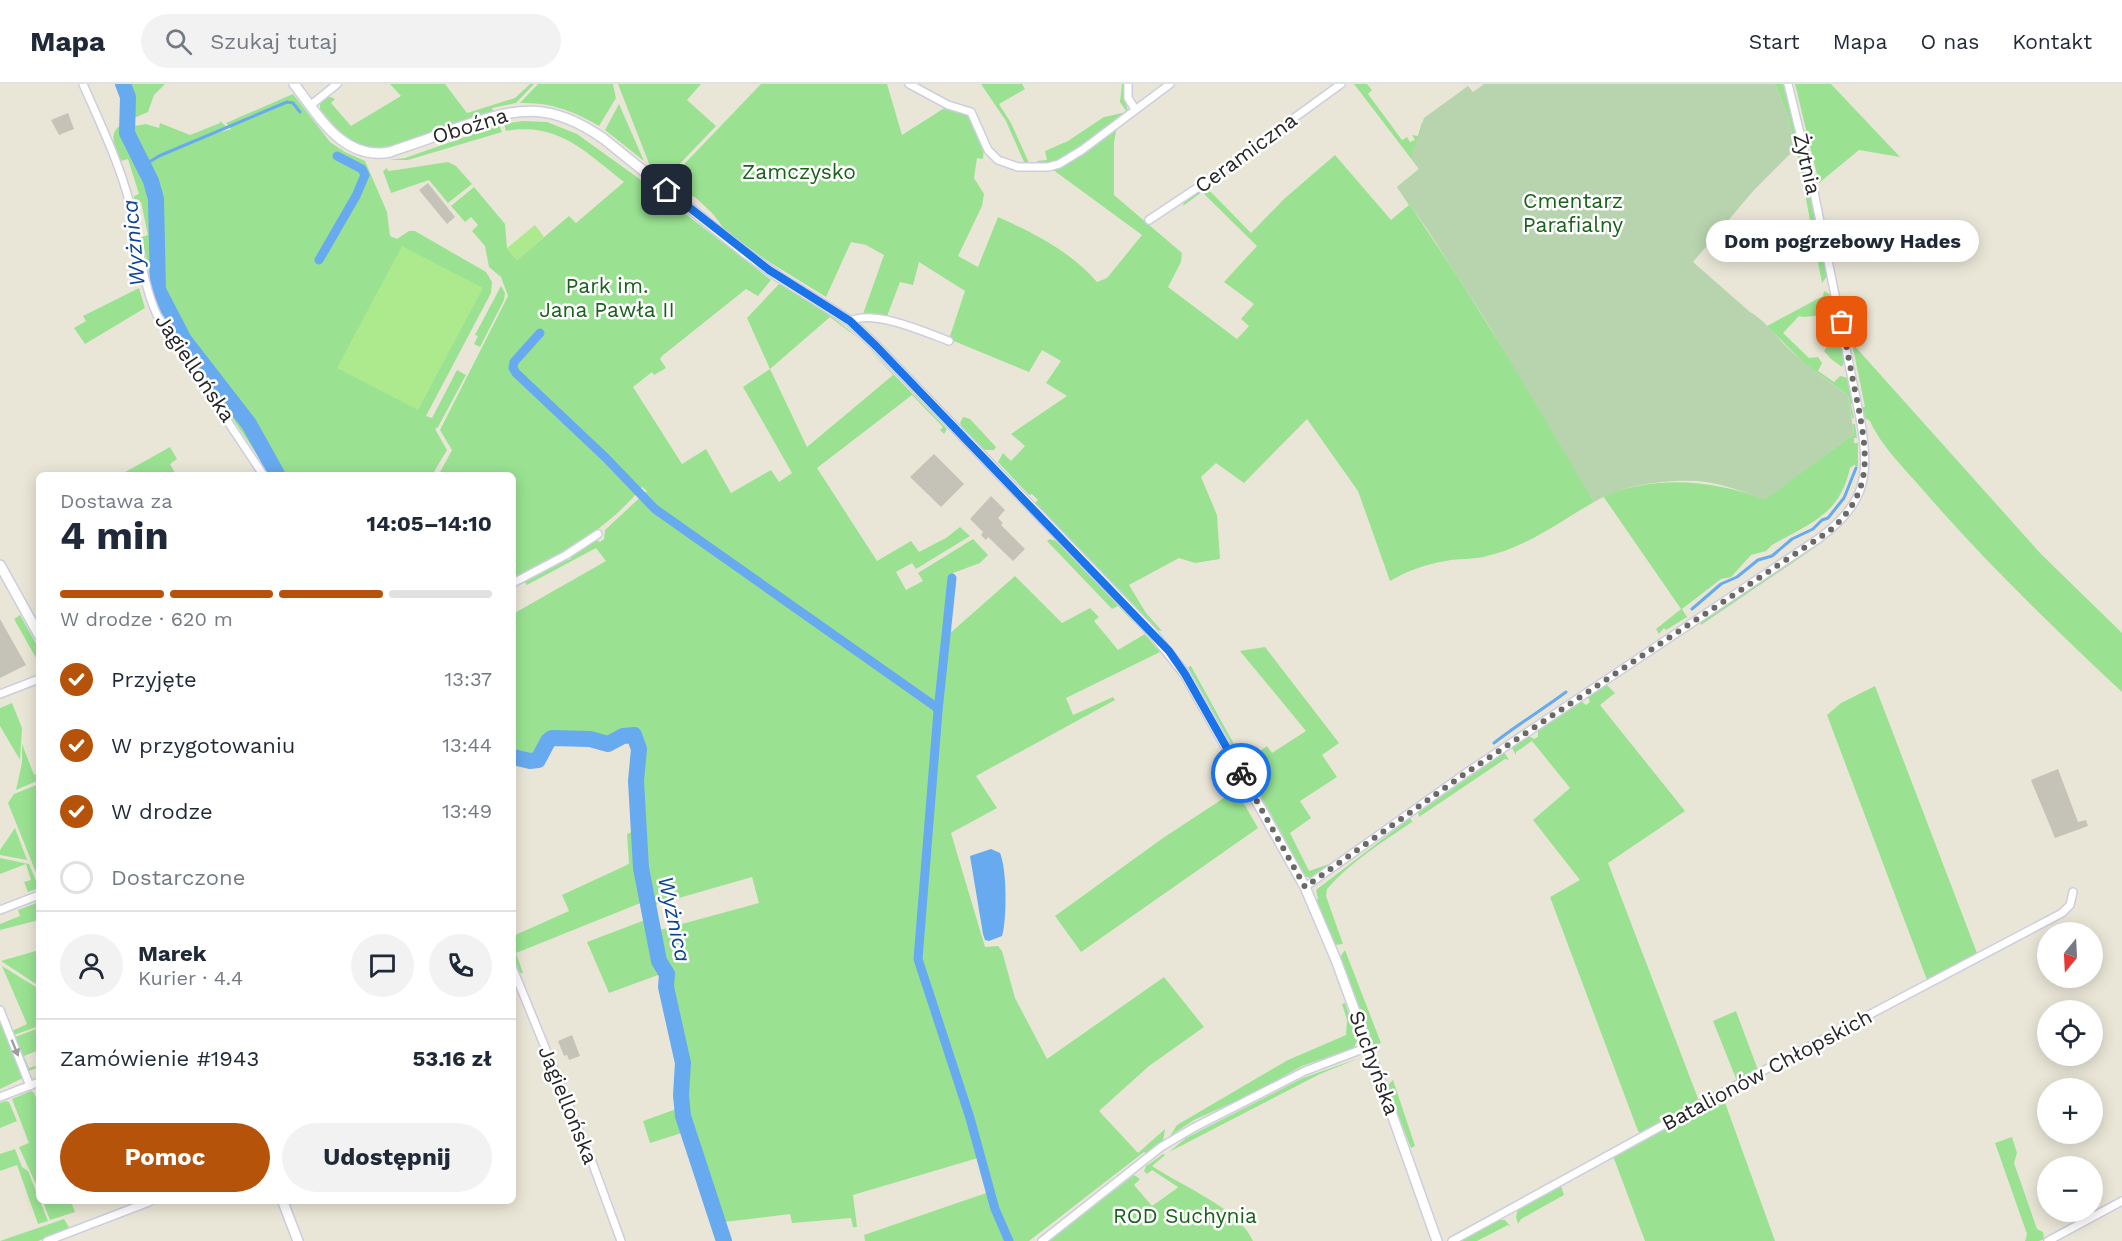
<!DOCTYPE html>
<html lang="pl">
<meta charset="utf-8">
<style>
:root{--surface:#fff;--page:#f2f2f3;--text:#1f2937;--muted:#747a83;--line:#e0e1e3;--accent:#b45309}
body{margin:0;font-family:"Work Sans",sans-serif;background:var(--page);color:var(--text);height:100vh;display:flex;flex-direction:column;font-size:22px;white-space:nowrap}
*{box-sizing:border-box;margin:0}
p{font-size:20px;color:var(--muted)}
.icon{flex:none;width:33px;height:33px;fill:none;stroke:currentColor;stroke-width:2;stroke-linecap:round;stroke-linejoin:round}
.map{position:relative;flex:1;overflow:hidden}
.details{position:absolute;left:36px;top:388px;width:480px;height:732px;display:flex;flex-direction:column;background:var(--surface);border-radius:9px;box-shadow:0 3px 15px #0003}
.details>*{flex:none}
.needle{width:39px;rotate:198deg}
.buttons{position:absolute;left:2037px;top:838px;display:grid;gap:12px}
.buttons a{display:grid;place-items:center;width:66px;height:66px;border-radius:50%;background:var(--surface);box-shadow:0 3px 15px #0003;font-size:30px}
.pin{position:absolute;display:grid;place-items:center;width:51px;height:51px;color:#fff;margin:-26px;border-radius:12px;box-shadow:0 3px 9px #0006}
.courier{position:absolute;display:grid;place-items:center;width:60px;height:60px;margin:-30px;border:4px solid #1a73e8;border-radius:50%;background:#fff;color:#222;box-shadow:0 2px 8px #0007}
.bubble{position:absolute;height:42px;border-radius:21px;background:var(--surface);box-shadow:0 3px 15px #0003;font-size:20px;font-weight:700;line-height:42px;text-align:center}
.head em{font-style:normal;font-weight:700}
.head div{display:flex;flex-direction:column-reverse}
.head{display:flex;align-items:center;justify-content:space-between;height:102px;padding:0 24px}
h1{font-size:39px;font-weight:700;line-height:45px}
.bar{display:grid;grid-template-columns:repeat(4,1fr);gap:9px 6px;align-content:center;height:72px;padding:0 24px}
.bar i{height:8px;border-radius:4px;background:var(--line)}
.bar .active{background:var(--accent)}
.bar p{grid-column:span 4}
.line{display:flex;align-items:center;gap:15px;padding:0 24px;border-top:2px solid var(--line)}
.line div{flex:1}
.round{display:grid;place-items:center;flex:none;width:63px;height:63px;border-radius:32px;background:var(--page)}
ol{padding:0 24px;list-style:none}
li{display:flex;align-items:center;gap:18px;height:66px}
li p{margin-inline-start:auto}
li .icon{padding:6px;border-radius:50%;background:var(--accent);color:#fff;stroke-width:4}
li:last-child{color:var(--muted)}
li i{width:33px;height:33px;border:3px solid var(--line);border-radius:50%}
.primary-button{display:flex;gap:12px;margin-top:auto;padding:12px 24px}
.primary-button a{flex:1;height:69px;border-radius:36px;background:var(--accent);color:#fff;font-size:24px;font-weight:700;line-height:69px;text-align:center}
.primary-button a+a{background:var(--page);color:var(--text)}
header{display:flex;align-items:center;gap:36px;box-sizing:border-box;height:84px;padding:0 30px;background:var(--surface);border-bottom:2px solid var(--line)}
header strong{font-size:28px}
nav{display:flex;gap:33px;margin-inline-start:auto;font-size:21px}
.search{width:420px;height:54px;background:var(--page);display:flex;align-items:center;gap:15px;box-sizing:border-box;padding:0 21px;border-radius:33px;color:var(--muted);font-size:22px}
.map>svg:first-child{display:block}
</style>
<header>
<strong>Mapa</strong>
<div class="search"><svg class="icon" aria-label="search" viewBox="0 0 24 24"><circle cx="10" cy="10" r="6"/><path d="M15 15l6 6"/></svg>Szukaj tutaj</div>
<nav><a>Start</a><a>Mapa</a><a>O nas</a><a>Kontakt</a></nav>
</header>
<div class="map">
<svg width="2122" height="1157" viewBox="0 0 2122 1157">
<rect width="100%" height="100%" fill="#eae6d7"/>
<path fill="#9ae292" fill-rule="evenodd" d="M117,0h48l-11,11 -6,17 -14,6v2h-10l1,-13 -4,-9 3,-1z
M390,0h55l22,29 48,-15 15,-14h4l-18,19 -24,5 1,3c-30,10 -106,45 -133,35 -17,-7 -28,-23 -40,-37v-6c4,-6 9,-8 15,-4l-4,4 20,23 50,-30z
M538,0h75l3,14 -17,28c-25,-15 -49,-24 -79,-23z
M618,0h83l-14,16 29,26 -45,47 -8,3 -13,-10z
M761,0h126l15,51 44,-28 24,9 14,30 -1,13 -6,-1 -3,20 10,16 -2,12 -24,50 20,11 20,-50c36,16 73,35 99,65l10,-4 35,-43 -90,-66 65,-42 -3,15v53l68,58 -1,9 -13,25 69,52 12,-13 -8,-7 13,-15 -30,-22 33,-36 -55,-54 -19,14 1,-4 22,-15 45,46 33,-34 51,-44 56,65 18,-15 -12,-18 22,-18 -65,-85h13l5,6 -4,4 34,46 5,-3 3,5 5,-2 -3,-5 6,1 4,-14 8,16 -20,67 46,69 80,127 58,101c-35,20 -67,45 -107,54 -13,4 -28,2 -41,5 -20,3 -39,10 -56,20l-32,-90 -51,-72 -63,64 -28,-20 -15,14 16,38 3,44 -25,4 -16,-5 -50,27 17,28 16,18 -5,-1 -122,-127 3,-3 -6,-6 -3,1 -31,-33 5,-9 8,8 14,-15 -14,-12 56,-38 -21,-13 15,-22 -19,-11 -13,22 -80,-33 16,-48 -46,-29 -6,23 -13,-3 -14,37 -23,-5 21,-59 -18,-10 -15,-3 -25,55 -60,-37 -45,-32 1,-2 -9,-12 -18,-17 -15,-5 -12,-11z
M981,0h41l3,5 -26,15 12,19 18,40 -4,1 -19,-43z
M1122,0h3l-1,14 4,13c-26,20 -54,51 -89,53l-2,-3 10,-1 -2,-9 23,-10 36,-24 23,-5 -7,-10z
M1775,0h10l16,66 -6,-1 -7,-33z
M1795,0h36l69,73 -41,-7 -40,33z
M293,10l37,48 15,10 20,9 22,51 3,24 7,3 12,-8h6l71,41 6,10 -1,11 -65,123 6,2 25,-48 9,5 -28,52 -3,2 12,21 -15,25h-161l-102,-150 -16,-32 -11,-56 6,-2 -7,-33 -6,1 -1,-7 5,-2 -11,-35 -7,2c-4,-12 -13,-24 -3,-34l8,-1v7l16,30 -14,-30v-6l18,-3 13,4 1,-5 30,12 30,-12v-2l8,7 -15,6 18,-5 -5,-6z
M619,20l25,57 -39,-31z
M522,37l25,1 30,12 75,54 119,92 -13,16 -12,-7 -84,67 -2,3 6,9 -12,7 -2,-3 -19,15 49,77 24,-15 25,44 40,-23 8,12 13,-9 -49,-86 27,-18 -23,-51 32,-34c28,17 56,32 80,55l-29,-22 -60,52 37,78 86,-72 -27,-29 81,83 -3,5 -4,-4 3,-3 -31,-32 -95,73 60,93 34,-20 8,11 27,-14 14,-11 10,9 -54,33 -4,-6 -16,9 10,18 17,-9 -5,-8 55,-34 15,16 -8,8 -27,10 -5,62 67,-59 47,47 28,-15 9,9 -5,4 24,29 27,-16 -27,-28 -6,3 -65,-68 3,-2 6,2c36,37 72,72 104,111l-94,46 7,17 40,-18 2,3 -139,76 21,32 -46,25 34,114 13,-1 4,5 13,47 32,61 117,-82 40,50 -55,39 -50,45 39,42 27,-24 -2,12 -16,13 -3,-2 -115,89h-164l-1,-6 128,-44 -22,-85 -44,-119 52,171 -125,37 4,32h-4l-2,-9 -59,5 -2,-9 -66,8 5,19h-10l-11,-26 -23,-83 -35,11 -7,-22 36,-13 2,-48 -11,-53 -12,-32 -49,18 -22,-51 58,-22 -2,-18 -127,51 7,20h-3l-7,-17v-20l56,-25 -7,-16 67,-31 -2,-30 9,-4v-49l3,-32 -5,-13h-11l-15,8 -18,-5 -38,-1 -4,3 -10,19 -8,1 -17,-4v-143l93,-53 -10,-13 -69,37 -3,-4 42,-23 2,2 3,-1 -1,-3 25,-16 5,2 4,-3 1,-9 42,-39 -5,-4c-35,43 -81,68 -129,93v-104h-75l14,-26 -12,-20 68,-134 -7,-19 -12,-10 -4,-21 -13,-15 6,-6 -7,-8 -6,5 -14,-16 23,-19 31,37 2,24 10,12 52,-44 7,7 48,-41c-37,-29 -66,-61 -118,-51l-2,-7zM752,793l7,26 -103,28 -5,-25z
M499,41l3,7 -94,28h-19l16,-2z
M1797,68l5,1 25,123 -5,7z
M448,78l8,4 16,18 -24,19 -19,-23 -38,13 -8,-22 4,-3 1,3 8,-1z
M501,202l4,7 -1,7 -24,47 -6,-3 4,-8 -3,-1z
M139,204l6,20 -60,36 -11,-16 12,-7 -3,-5z
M1824,207l7,4 14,66 -3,6 -11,-8 -7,-8 5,-7 -7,-29 -18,2 -5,-1 -16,17 26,25 9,-1 4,6 -4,8 16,11 6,-6 8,2 5,25 -2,1 3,14h-2l-4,-23 -43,-31 -38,-38 56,-30z
M1852,259l189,211 81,79v59c-69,-65 -137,-130 -199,-202 -18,-21 -42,-44 -53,-69l-5,-3 -3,-11h3z
M963,333l7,2 26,28 -2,3h-10l-21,-21 -3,-6z
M1853,340h2l2,14h-3v5h4v24l-4,-2 -4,3c-10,47 -40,55 -78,77l-6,6 -15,4 -20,22 -10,2 -39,30 5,8 -21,13 -2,-2 -5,6 -3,-5 25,-20 -78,-113c56,-21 107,-16 162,3l89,-65z
M170,363l7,12 -7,5 5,9 -7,2h-48z
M1826,456l-125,85v-4z
M20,531l19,34v7l-3,2 -22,-39z
M1265,563l74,96 -17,12 15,22 -37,24 11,17 -21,15 19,38 23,-8 -22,15 -5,-2 -64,-116 7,-5 3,3 16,-12 5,7 34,-22 -66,-80z
M1191,582l44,80 5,-3 6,8 -8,5 -50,-89z
M1606,600l9,9 -15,12 85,106 -77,52 91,238v3l-57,30 -4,-3 -88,-234 30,-17 -47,-60 37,-32 -38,-47 -16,11v3l-4,-7 17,-12 5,3 4,-2v-7l43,-29 5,4 4,-3 -2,-5z
M1875,602l102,267 -50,27 -100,-265 14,-12z
M12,619l10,25 -2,32 -20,-34v-18z
M22,660l12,31 5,-2v7l-23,10 6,-27z
M1504,668l5,8 -4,-1 -86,58 -1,-4z
M39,700v96l-31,-77 6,-9z
M1236,706l22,38 -177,124 -26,-36 108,-78z
M1410,734l5,8 -3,-4c-29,20 -62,40 -85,67l-1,7 17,48 -9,1 -18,-45 2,-1 -2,-9z
M15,744l12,32 -27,-5v-5z
M0,774l29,6 10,24 -11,4 -4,-10 7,-2 -5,-16 -26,10z
M39,818v18l-39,10v-6l20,-8 -2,-6z
M39,866v36l-38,-25z
M1345,866l36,93 -7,3 -34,-89z
M2,882l37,23v37l-25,9 -2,-4 15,-7z
M1345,919l13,35 -4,10 -52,18 -46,26 -62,28 -24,16 7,-11 111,-65 58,-25 1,-15 -5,-16z
M1736,927l22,59 -21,11 -24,-60z
M0,937l23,57 -23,11z
M39,944v22l-15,6 5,12 6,-2 1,2 -7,3 -14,-34z
M1362,973l-42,17 -151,78 17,-14 117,-60z
M1393,996l22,66 -4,2 -24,-62z
M31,1007l3,2 5,12v86l-20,-44 10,-4 -17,-44z
M1723,1013l52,144h-130l-32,-85z
M6,1017l3,1 8,19 -17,7v-25z
M2012,1053l5,16 -3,10 23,66 6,3 1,7 -5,2h-14l2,-7 -32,-91z
M15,1065l7,18 6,4 20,50 -10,3 -21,-59 -17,6v-17z
M1163,1070l2,1 -13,11c29,20 87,42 101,75h-204l85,-66 6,4 -6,6 18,21 24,-17 2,-2 -26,-17 -5,4 -3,-3 3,-7 1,1z
M1561,1102l3,9 -43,24 -3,5 -2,-7 2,-9z
M43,1118h28l4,10 -25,8z
M64,1135l6,10 -32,12h-38z
M1500,1136h5l6,7 -3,-2 -31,16h-16z"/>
<path fill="#b7d4ae" d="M1484,0h291l13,32 7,33 -41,41 -61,72 57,50c16,9 25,24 38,36 18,18 39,32 60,47l6,39 -89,66c-21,-8 -44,-17 -67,-19 -33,-2 -76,4 -104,21l-106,-178 -61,-95 -30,-42 22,-18 -8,-11 13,-40 44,-32 5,6z"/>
<path fill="#acea8d" d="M535,141l9,12 -27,23 -10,-12z
M402,162l81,42 -65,122 -81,-42z"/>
<path fill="#67aaef" d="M991,765l9,4c7,16 7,66 2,83l-13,5 -4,-1 -2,-6 -13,-78z"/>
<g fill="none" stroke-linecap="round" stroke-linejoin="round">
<path stroke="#67aaef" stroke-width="3" d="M142,78l9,-1 8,-5 128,-54 6,1 7,9
M1692,525l29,-25 16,-7 21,-17 14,-4 20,-17 21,-10 9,-9 6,-2 16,-20 12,-30
M1494,659c24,-19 48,-33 72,-51"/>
<path stroke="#67aaef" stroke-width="9" d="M319,176l37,-64 9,-21 -3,-6 -25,-13
M540,249l-26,29 -1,6 3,5 90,85 49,51 281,198 2,4 -20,248 52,159 25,91 14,32
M938,627l14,-133"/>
<path stroke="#67aaef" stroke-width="16" d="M123,0l5,13 -1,36 24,48 5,18 2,91 26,50 65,84 29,52
M513,673l17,4 8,-1 10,-19 4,-3 38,1 18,5 15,-8 11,-1 5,14 -3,32 5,87 18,93 8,13 -1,13 17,76 -2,32 2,21 41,125"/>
</g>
<path fill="#c5c3b7" d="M68,29l6,16 -15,6 -8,-15z
M428,99l27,34 -8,7 -28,-34z
M934,370l30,30 -23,23 -31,-30z
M991,412l14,14 -7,8 5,5 -2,2 24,24 -12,12 -25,-24 -2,3 -5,-5 2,-3 -13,-13z
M0,535l26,46 -26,13z
M2058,685l20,53 8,-2 2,6 -33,12 -24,-58z
M572,951l8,21 -11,4 -2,-5 -3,1 -6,-15z"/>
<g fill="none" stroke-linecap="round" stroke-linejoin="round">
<g stroke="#cecde0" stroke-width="10">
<path id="minor" d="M83,0c17,39 36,78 47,120 9,36 11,76 27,111l107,161
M909,0l39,21 23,7 17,38 10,10 20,7h30l11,-3 23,-14 88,-66
M1128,0v14l7,11
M311,21l26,-21
M1149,136l57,-38 135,-98
M850,237c24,-12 75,11 99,20
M513,499l53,-28 32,-21
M0,610l39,-15
M1305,803l161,-114 352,-234c47,-34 52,-61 43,-116l-48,-236 -25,-103
M0,826l39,-15
M513,885l79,193 29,79
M0,926l30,76
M0,1013l39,-15
M47,1157l102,-39
M1042,1157l119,-94 32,-19 112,-57 63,-24
M1452,1157l288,-158 322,-170 8,-8 3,-13
M2048,1157l74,-40"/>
</g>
<g stroke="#cecde0" stroke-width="12">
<path id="tertiary" d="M294,0c25,32 49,77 96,68 23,-8 47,-16 70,-25 59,-20 90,-26 144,12l140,113 35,25 71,44 26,25 275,285 34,43 120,213 31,73 32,87 69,194
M0,481l39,70
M283,1118l15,39"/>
</g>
<use href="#minor" stroke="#fff" stroke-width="7"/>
<use href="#tertiary" stroke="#fff" stroke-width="9"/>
</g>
<defs><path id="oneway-solid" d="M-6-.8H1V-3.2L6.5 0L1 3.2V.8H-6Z" transform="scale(1.5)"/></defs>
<use fill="#9d9d9d" href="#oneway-solid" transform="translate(15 964) rotate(68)"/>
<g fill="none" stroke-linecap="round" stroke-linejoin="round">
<path stroke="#6b6964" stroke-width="6" stroke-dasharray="0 10.8" d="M1241,689l64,114 161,-114 362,-241c45,-38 40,-74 30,-127 -6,-28 -11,-55 -16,-83"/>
<path stroke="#1a73e8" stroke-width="8" d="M667,106l102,80 81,51 26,25 293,305 16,23 56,99"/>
</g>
<g text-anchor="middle" stroke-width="5" stroke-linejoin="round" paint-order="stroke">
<g font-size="21" fill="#262626" stroke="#fff">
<text transform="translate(470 42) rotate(-17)" y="7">Oboźna</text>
<text transform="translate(1246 69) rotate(-36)" y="7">Ceramiczna</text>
<text transform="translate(1807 80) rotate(77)" y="7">Żytnia</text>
<text transform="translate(195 284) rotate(56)" y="7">Jagiellońska</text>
<text transform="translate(1374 979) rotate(70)" y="7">Suchyńska</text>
<text transform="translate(1767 986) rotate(-28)" y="7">Batalionów Chłopskich</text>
<text transform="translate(568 1021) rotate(68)" y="7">Jagiellońska</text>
</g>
<g font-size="21" fill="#18621a" stroke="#fff">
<text x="799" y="95">Zamczysko</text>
<text x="1573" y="124">Cmentarz<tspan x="1573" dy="24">Parafialny</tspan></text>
<text x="607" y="209">Park im.<tspan x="607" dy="24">Jana Pawła II</tspan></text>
<text x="1185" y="1139">ROD Suchynia</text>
</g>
<g font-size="22" font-style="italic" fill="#0b4496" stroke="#fff">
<text transform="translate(133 159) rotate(-95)" y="8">Wyżnica</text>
<text transform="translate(675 835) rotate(78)" y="8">Wyżnica</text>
</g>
</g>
</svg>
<div class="buttons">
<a><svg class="needle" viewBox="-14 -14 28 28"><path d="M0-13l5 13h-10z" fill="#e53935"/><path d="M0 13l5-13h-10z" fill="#747a83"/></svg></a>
<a><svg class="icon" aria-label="locate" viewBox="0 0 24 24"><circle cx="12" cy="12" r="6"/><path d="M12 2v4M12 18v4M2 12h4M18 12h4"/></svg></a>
<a>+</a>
<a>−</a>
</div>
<div class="pin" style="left:1842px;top:238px;background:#ea580c"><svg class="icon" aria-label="bag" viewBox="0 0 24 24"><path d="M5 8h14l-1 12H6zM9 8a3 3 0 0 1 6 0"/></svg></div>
<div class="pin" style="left:667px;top:106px;background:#1f2937"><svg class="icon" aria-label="home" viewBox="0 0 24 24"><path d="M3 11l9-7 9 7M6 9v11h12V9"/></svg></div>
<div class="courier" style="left:1241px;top:689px"><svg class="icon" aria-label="bike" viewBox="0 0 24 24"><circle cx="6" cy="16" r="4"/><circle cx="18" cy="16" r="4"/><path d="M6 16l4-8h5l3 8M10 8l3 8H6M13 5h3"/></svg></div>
<div class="bubble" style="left:1706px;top:136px;width:273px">Dom pogrzebowy Hades</div>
<section class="details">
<div class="head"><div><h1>4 min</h1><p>Dostawa za</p></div><em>14:05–14:10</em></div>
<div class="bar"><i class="active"></i><i class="active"></i><i class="active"></i><i></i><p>W drodze · 620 m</p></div>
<ol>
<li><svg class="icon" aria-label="check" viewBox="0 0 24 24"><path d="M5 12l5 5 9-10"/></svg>Przyjęte<p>13:37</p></li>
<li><svg class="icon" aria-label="check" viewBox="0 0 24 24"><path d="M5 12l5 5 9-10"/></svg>W przygotowaniu<p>13:44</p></li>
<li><svg class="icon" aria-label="check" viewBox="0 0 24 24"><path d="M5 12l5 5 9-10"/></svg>W drodze<p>13:49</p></li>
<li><i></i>Dostarczone</li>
</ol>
<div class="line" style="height:108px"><a class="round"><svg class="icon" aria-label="person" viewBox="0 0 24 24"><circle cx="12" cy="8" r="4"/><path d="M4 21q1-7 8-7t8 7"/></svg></a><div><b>Marek</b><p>Kurier · 4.4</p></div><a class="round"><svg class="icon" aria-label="chat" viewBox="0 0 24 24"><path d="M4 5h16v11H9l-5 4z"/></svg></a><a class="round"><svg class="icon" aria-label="phone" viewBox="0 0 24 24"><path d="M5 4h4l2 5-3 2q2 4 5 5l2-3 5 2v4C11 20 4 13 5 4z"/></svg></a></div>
<div class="line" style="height:78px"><div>Zamówienie #1943</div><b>53.16 zł</b></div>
<div class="primary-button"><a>Pomoc</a><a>Udostępnij</a></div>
</section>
</div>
